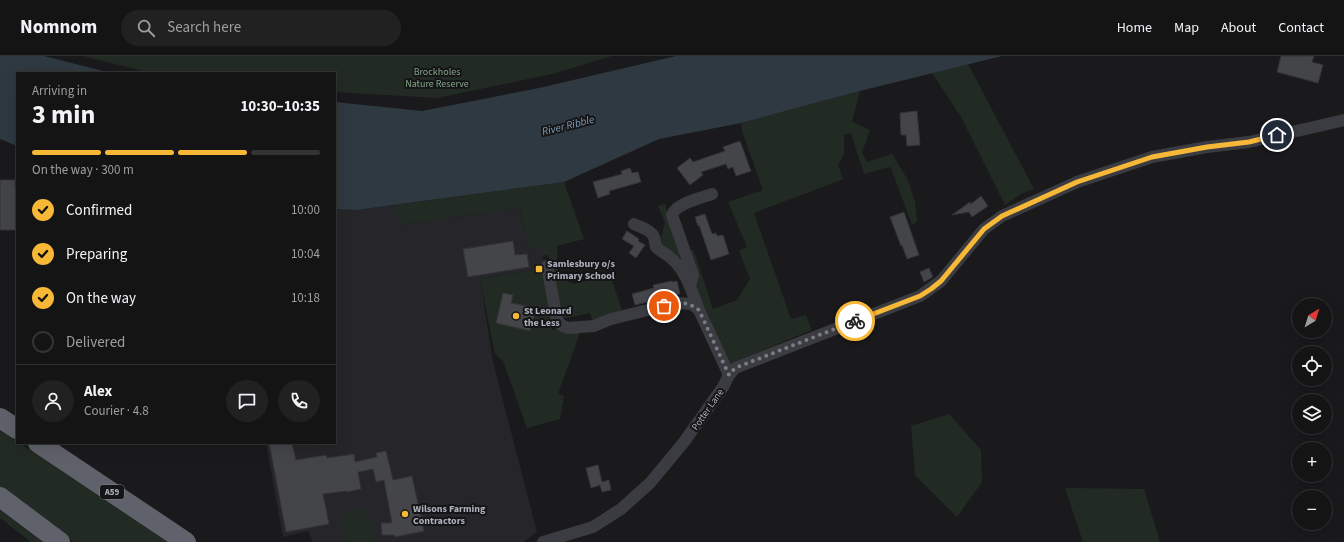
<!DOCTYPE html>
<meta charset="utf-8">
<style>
:root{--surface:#141415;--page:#212122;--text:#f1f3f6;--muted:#9d9ea0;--line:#333334;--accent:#f7b737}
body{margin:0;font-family:"Source Sans 3",sans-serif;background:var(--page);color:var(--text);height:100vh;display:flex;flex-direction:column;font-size:15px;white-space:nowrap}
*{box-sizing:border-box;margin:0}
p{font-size:13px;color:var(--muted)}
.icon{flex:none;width:22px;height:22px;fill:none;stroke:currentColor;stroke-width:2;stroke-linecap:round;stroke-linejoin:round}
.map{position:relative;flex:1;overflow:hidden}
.details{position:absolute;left:16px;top:16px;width:320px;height:372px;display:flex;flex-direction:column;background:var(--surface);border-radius:0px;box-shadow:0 4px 16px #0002,0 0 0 1px var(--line)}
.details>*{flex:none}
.needle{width:26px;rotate:38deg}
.tools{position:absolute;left:1292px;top:242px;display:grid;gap:8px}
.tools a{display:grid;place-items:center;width:40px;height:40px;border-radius:50%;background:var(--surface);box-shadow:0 4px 16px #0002,0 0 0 1px var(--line);font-size:20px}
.pin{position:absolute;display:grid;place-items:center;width:34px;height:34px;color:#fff;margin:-17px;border:2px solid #fff;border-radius:50%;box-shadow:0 1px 4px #0007}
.courier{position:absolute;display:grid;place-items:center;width:40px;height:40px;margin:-20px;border:3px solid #f7b737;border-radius:50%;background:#fff;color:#222;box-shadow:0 1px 5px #0007}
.headline em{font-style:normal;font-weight:700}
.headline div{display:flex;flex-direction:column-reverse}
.headline{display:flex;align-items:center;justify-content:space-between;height:68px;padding:0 16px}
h1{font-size:26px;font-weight:700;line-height:30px}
.bar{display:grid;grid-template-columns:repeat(4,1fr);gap:6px 4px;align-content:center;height:48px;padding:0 16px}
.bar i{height:5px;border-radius:3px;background:var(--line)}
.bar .selected{background:var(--accent)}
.bar p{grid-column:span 4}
.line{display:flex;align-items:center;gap:10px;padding:0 16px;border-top:1px solid var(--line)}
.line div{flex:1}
.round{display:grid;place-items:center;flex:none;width:42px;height:42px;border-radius:21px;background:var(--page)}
ol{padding:0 16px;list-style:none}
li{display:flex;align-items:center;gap:12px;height:44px}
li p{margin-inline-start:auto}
li .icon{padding:4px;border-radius:50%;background:var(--accent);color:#111;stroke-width:4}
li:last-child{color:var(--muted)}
li i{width:22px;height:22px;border:2px solid var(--line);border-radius:50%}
header{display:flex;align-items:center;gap:24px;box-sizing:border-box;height:56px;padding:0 20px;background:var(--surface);border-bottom:1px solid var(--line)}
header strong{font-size:19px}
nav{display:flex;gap:22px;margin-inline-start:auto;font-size:14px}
.search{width:280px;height:36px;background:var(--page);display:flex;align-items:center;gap:10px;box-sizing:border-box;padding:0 14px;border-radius:22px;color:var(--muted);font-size:15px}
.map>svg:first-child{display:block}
</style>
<header>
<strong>Nomnom</strong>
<div class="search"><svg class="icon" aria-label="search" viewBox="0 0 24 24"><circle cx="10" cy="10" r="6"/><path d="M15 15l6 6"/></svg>Search here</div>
<nav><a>Home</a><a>Map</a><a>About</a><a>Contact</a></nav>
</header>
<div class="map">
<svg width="1344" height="486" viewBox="0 0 1344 486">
<rect width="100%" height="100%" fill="#1a1a1c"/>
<path fill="#26262a" d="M394,149l5,20 121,-17 8,41 13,-2 4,21 -65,11 13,83 44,170 -14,10h-210l-5,-11 -25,6 -17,-94h69v-234l21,1z"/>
<path fill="#222b23" d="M83,0h529l-60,18 -115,24 -102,-6v-19h-185z
M968,8l66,125 -13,5 -16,11 -44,-88 -29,-44z
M860,35l-8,31 18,8 -8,23 5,9 25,-8 16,26 7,22 2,20 -5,3 -21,-57 -2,-1 -25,7 -13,-41 -7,2v19l-6,11 5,14 -89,34 37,106 15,-4 6,15 -83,34 -34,-79 -6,-34 4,-2 20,60 24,-9 13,-21 -11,-28 8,-4 -19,-45 35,-12 -21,-59 -1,-8z
M564,126l20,57 -27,7 1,31 16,7 36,-9 12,35 -29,12 -3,-9 -29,6 -13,-64 -6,1 -1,-9 -13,2 -8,-41 -121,17 -5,-20z
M665,148l16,52 -4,2 -18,-14 6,-21 -7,-17z
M545,212l7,62h29l-23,64 6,2 -4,23 -33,9 -24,-67 -8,-7 -15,-75z
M949,358l32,36 1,32 -25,35 -42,-42 -4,-49z
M0,374l17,11v2h2l79,52 4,5 10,3 61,39h-99l-74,-55z
M1065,432l79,1 16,53h-77z
M352,452l10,2c9,11 10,18 12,32h-25c-10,-12 -9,-23 3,-34z
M0,454l43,32h-12l-31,-24z"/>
<path fill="#2f3941" d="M0,0h44l67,17h-94v73l-17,-7z
M676,0h326l-142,35 -119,32 -82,16 -95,43 -208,28 -21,-1v-107l87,9 117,-23z"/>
<path fill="#444549" stroke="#343438" d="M1281,0h33l-2,6 11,3 -5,18 -41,-11z
M917,55l3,34 -13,1 -1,-11h-5l-1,-22z
M740,85l11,30 -15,5 -3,-9 -5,2 -2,-5 -25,8 2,3 -13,10 -13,-17 13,-10 3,4 32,-11 -2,-4z
M630,112l2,5 6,-1 3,10 -32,9 1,3 -12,4 -5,-16 29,-8 -1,-3z
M0,124h15v8h2v42h-17z
M981,140l7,10 -16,11 -3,-5 -17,3 18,-13 1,2z
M904,156l15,43 -12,4 -5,-14 -1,1 -11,-29z
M705,158l7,20 4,-1 1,3 6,-1 6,19 -18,6 -12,-35 -1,1 -3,-9z
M627,175l12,8 -1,2 7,4 -9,13 -7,-5 5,-7 -12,-7z
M513,185l2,14 12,-1 2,13 -61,10 -5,-28z
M929,212l4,9 -9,5 -4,-10z
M672,225v1l5,-1 3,13 -45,11 -3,-11 22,-6 -1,-3z
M503,237l10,2 -2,8 25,5 -6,23 -34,-8z
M269,387h23l4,17 30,-5 1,3 27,-4 1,8 22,-5 -1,-4 10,-2 7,29 19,-4 12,55 -29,6v-2h-13l-1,-12h11l-8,-43 -8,2 -3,-13 -15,3 3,17 -15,3v-1l-23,3 6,30 -43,8z
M598,409l4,17 7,-2 2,10 -9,2 -2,-7 -9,3 -5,-20z"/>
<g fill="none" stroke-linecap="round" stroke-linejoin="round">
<path stroke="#3b3c42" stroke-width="12" d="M634,168c6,3 17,6 20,13 1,3 1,7 2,10 5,5 11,7 16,12 14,12 20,33 27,51
M547,210l10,54 4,5 7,3 26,-2 17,-7 66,-16 15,1 7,6 30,65
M690,229l3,-10 -21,-60c4,-12 29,-17 40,-21
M543,486l50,-15 28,-18 29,-26 34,-41 39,-55 6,-12 6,-7 185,-72 21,-15 43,-52 18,-13 75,-34 75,-25 55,-10 42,-5 95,-22"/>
<path stroke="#5f626a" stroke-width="20" d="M0,362l17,11
M38,387l148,99
M0,441l60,45"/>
</g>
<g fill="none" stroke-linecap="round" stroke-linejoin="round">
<path stroke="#797c84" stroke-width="4" stroke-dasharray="0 7.2" d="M664,250c14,-3 22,-6 35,4l30,65 6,-7 120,-47"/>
<path stroke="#f7b737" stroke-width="5" d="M855,265l65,-25 11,-7 10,-8 43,-52 18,-13 75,-34 75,-25 55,-10 42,-5 28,-7"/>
</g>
<g fill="#f7b737" stroke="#151517" stroke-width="1.5">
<rect x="535" y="209" width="8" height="8" rx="2"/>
<circle cx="516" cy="260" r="4"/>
<circle cx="405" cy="458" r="4"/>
</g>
<g text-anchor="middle" stroke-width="4" stroke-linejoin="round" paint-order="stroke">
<rect fill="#151517" stroke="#7f828a" stroke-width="1" x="100" y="429" width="24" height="14" rx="3"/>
<g font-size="9" font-weight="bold" fill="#acb1bc">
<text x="112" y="439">A59</text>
</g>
<g font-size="10" fill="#83a785" stroke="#151517">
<text x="437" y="19">Brockholes<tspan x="437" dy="12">Nature Reserve</tspan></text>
</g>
<g font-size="10" font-weight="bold" fill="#acb1bc" stroke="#151517" text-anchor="start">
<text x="547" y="211">Samlesbury o/s<tspan x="547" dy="12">Primary School</tspan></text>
<text x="524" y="258">St Leonard<tspan x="524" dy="12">the Less</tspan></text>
<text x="413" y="456">Wilsons Farming<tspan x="413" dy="12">Contractors</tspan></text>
</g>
<g font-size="10" fill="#acb1bc" stroke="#151517">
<text transform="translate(707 353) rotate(-55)" y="4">Potter Lane</text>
</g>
<g font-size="11" font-style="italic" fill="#839fb7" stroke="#151517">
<text transform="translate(568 69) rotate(-14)" y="4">River Ribble</text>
</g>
</g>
</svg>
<div class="tools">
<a><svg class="needle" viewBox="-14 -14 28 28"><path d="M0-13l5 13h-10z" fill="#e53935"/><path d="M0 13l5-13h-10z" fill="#9d9ea0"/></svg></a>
<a><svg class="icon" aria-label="locate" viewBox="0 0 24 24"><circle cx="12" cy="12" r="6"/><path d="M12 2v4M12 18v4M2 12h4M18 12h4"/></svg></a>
<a><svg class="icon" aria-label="layers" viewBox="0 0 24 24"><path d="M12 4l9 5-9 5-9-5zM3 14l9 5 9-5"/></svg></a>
<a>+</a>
<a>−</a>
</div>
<div class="pin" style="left:664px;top:250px;background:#ea580c"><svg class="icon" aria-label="bag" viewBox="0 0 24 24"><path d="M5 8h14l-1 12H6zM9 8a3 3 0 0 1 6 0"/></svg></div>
<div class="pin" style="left:1277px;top:79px;background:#1f2937"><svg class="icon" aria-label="home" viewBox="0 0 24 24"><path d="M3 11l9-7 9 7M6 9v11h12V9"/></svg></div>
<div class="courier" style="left:855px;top:265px"><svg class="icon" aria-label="bike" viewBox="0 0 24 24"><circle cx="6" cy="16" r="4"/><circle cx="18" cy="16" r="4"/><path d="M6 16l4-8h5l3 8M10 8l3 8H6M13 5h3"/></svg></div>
<section class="details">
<div class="headline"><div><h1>3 min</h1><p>Arriving in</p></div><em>10:30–10:35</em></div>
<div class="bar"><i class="selected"></i><i class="selected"></i><i class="selected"></i><i></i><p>On the way · 300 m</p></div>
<ol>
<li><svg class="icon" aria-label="check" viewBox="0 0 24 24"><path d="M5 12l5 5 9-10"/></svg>Confirmed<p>10:00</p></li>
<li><svg class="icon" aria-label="check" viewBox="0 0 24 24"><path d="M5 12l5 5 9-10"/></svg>Preparing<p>10:04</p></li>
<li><svg class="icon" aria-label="check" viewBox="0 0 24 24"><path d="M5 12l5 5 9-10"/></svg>On the way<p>10:18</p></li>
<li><i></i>Delivered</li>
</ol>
<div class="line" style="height:72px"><a class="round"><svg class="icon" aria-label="person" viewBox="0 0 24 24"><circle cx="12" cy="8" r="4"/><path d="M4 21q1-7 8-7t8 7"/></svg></a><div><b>Alex</b><p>Courier · 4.8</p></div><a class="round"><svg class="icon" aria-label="chat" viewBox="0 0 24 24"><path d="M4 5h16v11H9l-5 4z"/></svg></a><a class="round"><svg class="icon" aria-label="phone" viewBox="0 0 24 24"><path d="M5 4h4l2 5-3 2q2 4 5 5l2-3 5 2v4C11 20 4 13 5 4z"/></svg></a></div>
</section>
</div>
